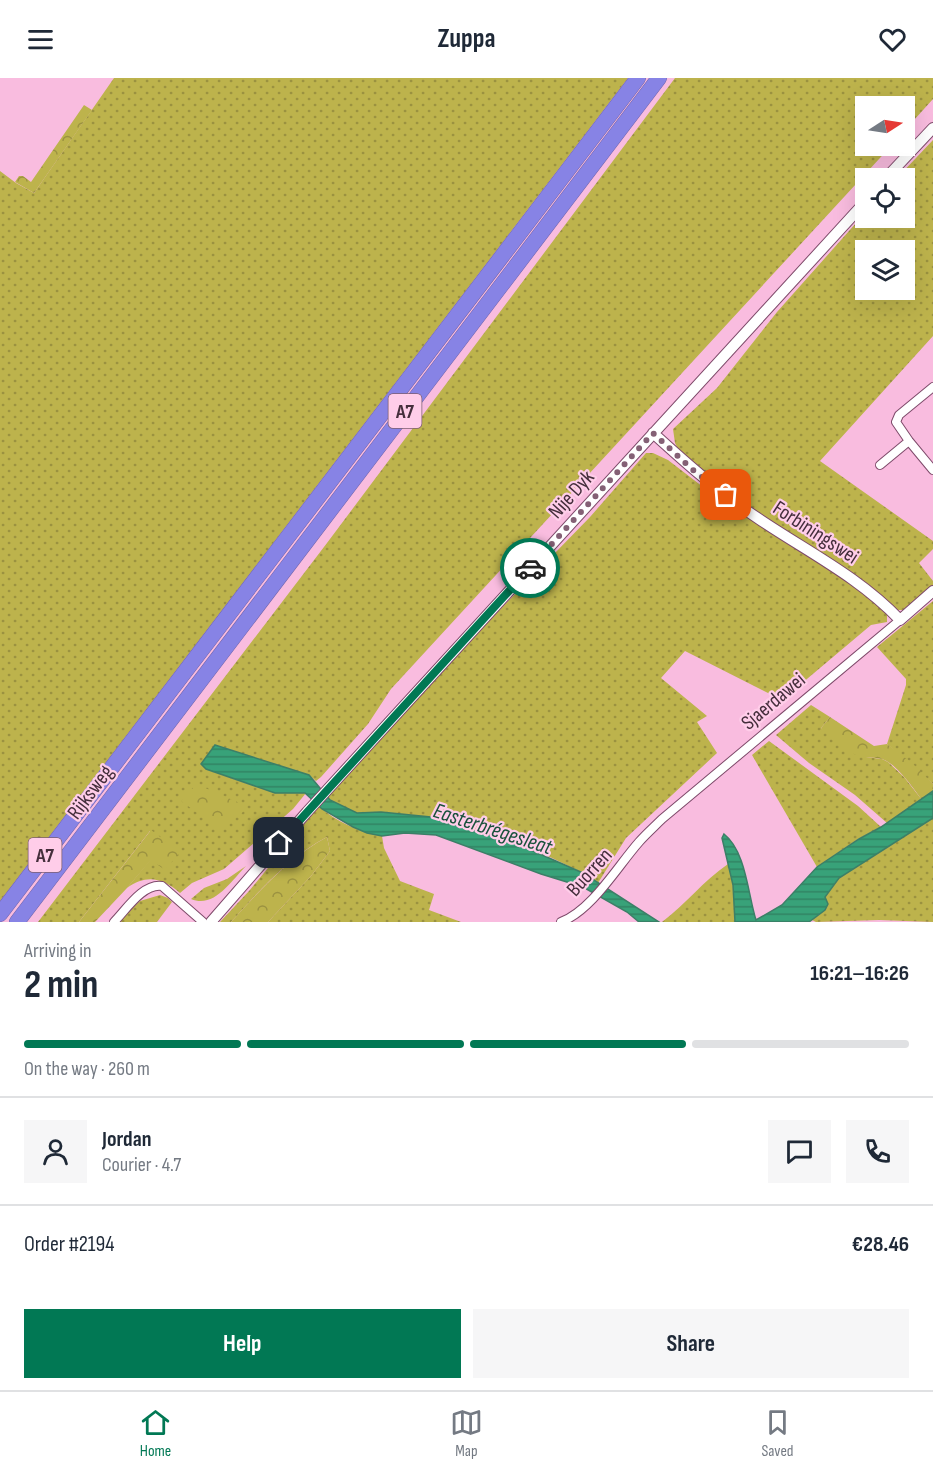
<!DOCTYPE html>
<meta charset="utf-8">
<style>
:root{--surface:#fff;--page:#f6f6f7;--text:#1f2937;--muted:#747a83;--line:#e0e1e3;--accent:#017854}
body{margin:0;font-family:"Sofia Sans Condensed",sans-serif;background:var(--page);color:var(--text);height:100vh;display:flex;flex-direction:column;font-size:22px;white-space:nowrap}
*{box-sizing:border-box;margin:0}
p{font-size:20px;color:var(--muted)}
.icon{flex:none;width:33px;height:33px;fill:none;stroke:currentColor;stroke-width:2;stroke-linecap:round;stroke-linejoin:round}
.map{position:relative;height:844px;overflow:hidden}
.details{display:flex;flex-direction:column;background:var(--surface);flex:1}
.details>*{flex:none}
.needle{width:39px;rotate:78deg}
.buttons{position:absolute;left:855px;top:18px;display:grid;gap:12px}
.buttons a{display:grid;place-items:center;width:60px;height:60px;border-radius:0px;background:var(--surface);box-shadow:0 6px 24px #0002;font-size:30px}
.pin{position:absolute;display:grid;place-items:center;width:51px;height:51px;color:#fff;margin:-26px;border-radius:12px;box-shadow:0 3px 9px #0006}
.courier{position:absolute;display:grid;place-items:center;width:60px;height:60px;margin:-30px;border:4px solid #017854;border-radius:50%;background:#fff;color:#222;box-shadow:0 2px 8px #0007}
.summary em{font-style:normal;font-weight:700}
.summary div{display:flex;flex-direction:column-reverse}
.summary{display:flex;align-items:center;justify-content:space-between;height:102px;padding:0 24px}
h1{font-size:39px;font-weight:700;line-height:45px}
.bar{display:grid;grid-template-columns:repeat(4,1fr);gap:9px 6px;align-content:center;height:72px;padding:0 24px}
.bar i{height:8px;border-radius:4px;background:var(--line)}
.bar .on{background:var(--accent)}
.bar p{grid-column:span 4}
.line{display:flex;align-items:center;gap:15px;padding:0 24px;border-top:2px solid var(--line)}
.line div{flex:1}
.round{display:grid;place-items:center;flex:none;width:63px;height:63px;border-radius:0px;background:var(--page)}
.cta{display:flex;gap:12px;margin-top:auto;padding:12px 24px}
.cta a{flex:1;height:69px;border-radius:0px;background:var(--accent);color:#fff;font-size:24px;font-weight:700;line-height:69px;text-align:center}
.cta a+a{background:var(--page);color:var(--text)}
header{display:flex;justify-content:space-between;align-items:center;height:78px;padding:0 24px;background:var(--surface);font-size:27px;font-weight:700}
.dock{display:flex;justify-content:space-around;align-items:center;height:84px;border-top:2px solid var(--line);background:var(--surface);font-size:16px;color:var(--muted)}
.dock a{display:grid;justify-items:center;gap:3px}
.dock .on{color:var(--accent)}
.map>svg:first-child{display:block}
</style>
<header><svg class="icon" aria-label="menu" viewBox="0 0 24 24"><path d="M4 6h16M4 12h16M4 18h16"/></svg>Zuppa<svg class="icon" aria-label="heart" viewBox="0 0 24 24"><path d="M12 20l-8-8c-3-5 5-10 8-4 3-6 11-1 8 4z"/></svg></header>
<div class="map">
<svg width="933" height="844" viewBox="0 0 933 844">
<defs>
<pattern id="grass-dots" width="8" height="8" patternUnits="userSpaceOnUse" patternTransform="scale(1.5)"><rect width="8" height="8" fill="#bdb34c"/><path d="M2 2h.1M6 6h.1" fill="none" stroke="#9b9240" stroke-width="1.8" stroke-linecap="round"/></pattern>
<pattern id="forest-crowns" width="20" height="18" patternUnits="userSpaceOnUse" patternTransform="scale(1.5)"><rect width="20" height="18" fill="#bdb34c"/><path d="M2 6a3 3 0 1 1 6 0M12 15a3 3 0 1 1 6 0" fill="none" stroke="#9b9240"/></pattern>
<pattern id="water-rules" width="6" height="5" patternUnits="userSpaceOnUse" patternTransform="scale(1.5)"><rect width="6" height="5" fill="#38a279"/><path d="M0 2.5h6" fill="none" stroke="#318464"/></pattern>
</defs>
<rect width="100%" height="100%" fill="#f9bcdf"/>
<path fill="url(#grass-dots)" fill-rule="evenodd" d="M114,0h514l-628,823v-730l16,12 18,10z
M675,0h258v21l-28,31 -1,-24h-38v40h25l-500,543 -23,35 -47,53 -5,4 -7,-6 -94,-30 -14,19 5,5 42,15 58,9 -13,16 -69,60 -32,14 -12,10c-18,-15 -33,-19 -53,-5l24,-29 -1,-28 -71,91h-41l289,-379z
M933,62v196l-113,125 113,80v8l-14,14 14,18v4l-30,25h-5l-6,-2 -24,-24 -129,-83 -59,-48 -5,-10 -2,-14 44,-41 60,-76 88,-99 1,5h38v-40h-7zM866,172h38v40h-38z
M646,375h7l15,7 39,30 147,95 29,24 4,6v7l-16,3 -89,75 -97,-49 -24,27 46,38 -10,6 20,31 -91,85 -28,45 -15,-10 -33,-16 -35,-14 -64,-21 -20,-5 -50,-5 -24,2 -27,-14 -3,-3 158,-172 105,-108z
M933,523v183l-46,-40 19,-59v-6l-29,-32z
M811,627l19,12 -9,11 45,29 16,2 6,3 16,15 18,23 -35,23 -32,-28 -46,-32 -33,-28z
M769,663l89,65 23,21 -23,12 -41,28 -65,-112z
M319,728c17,16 41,26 63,30l2,12 16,33 34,13 -5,16 32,12h-193l43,-46 19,-25 -3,-14c-38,20 -68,54 -96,85h-11l29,-31z
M933,740v104l-54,-2 -63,2 -4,-2 13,-10v-13l14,-19z
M728,786l5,21 2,37h-73c24,-18 41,-41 66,-58z
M246,788c-15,15 -32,43 -55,33l13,-11 23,-9z
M160,817l8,3 4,4 -15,20h-40l23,-21z"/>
<path fill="url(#forest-crowns)" d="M84,27l8,5 -58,83 -19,-11 4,-6h4l8,6z
M830,639l44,29 13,-2 25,19 21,21v7l-11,9c-9,-12 -25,-36 -40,-41 -7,-2 -16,-1 -23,-3 -14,-5 -28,-17 -38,-28z
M196,706l46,20 2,7 -23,19 -40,-29z
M151,752l29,22 -15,18 -14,-10 -24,28 -32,34h-16z
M327,759l3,14 -19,25 -43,46h-37c28,-31 59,-65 96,-85z"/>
<path fill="url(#water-rules)" stroke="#3c7f67" stroke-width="1.5" d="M215,667l94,30 21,25 27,13 24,-1 50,5 84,26 68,30 76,49h-20l-12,-10 -44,-25 -42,-13 -105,-39 -31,-2 -23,3 -15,-3 -14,-6 -31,-18 -17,-16h-30l-69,-24 -5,-5z
M933,713v27l-94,60 -14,19 3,7 -3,6 -16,12h-74l-2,-37 -11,-47 2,-4c22,17 24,61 32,86l26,-15 35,-38 42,-28 22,-12z"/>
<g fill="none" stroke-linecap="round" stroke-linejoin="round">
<g stroke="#7e4a6a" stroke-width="10">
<path id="minor" d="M933,309l-34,28 -3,7 13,19 24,29
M880,387l29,-24
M114,844c12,-12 29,-39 48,-36l41,36
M561,844c31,-12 56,-55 78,-80 7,-8 15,-15 23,-23l238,-199"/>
</g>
<g stroke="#7e4a6a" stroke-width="12">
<path id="tertiary" d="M886,100l47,-50
M653,355c34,31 68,61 106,86 49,33 100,58 141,101l33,-29
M211,844l96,-110 559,-611"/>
</g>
<g stroke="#7065aa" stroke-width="16">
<path id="motorway" d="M0,836l638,-836
M17,844l642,-844"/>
</g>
<use href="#minor" stroke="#fff" stroke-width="8"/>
<use href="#tertiary" stroke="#fff" stroke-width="10"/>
<use href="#motorway" stroke="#8783e5" stroke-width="15"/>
</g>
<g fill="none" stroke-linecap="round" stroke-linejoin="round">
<path stroke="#846075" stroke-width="6" stroke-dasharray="0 10.8" d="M530,490l123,-135 41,38 32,24"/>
<path stroke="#017854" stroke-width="8" d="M279,765l251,-275"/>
</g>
<g text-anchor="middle" stroke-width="4.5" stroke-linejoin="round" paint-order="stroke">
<g fill="#ffcde9" stroke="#7d5e70" stroke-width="1.5">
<rect x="388.5" y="316" width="33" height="34" rx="4.5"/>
<rect x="28.5" y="760" width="33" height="34" rx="4.5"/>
</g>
<g font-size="20" font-weight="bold" fill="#452e3c">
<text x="405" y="340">A7</text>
<text x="45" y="784">A7</text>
</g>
<g font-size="21" fill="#452e3c" stroke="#ffcde9">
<text transform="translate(571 416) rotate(-48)" y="7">Nije Dyk</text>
<text transform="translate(816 454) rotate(33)" y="7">Forbiningswei</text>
<text transform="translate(773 623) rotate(-40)" y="7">Sjaerdawei</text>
<text transform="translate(90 714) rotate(-53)" y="7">Rijksweg</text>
<text transform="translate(589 794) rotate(-48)" y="7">Buorren</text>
</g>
<g font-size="22" font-style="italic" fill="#1a523c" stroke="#ffcde9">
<text transform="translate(493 750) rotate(18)" y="8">Easterbrégesleat</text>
</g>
</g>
</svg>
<div class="buttons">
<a><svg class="needle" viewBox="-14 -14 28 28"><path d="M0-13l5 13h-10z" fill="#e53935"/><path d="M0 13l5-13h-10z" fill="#747a83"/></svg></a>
<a><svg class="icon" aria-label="locate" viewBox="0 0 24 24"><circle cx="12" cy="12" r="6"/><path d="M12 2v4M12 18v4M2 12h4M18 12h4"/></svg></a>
<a><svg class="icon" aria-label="layers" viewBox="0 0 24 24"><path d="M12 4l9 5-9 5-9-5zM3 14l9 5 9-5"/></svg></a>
</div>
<div class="pin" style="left:726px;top:417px;background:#ea580c"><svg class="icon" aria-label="bag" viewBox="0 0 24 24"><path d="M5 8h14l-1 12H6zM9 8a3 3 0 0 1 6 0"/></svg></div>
<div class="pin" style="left:279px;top:765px;background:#1f2937"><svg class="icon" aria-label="home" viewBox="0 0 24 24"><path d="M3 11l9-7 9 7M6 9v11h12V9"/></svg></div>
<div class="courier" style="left:530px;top:490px"><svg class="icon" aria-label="car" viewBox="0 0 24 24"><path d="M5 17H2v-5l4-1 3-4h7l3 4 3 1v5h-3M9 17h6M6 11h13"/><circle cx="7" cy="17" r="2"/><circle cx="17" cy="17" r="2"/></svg></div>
</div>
<section class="details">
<div class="summary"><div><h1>2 min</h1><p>Arriving in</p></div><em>16:21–16:26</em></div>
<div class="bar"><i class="on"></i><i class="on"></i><i class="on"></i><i></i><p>On the way · 260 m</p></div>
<div class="line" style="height:108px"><a class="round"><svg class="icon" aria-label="person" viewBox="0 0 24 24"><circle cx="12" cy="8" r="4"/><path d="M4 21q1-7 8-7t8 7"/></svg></a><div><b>Jordan</b><p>Courier · 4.7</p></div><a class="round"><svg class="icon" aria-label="chat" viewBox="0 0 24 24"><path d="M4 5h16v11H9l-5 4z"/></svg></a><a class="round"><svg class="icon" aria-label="phone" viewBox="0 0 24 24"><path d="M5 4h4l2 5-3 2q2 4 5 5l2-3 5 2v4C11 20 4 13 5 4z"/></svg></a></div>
<div class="line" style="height:78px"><div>Order #2194</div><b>€28.46</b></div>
<div class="cta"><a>Help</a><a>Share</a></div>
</section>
<nav class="dock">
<a class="on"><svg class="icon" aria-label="home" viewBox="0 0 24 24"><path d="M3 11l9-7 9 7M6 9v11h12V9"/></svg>Home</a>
<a><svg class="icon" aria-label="map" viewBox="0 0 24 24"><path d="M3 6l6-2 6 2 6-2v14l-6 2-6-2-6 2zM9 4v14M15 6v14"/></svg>Map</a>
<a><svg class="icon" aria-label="saved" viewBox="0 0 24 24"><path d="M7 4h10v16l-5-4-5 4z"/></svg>Saved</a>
</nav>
